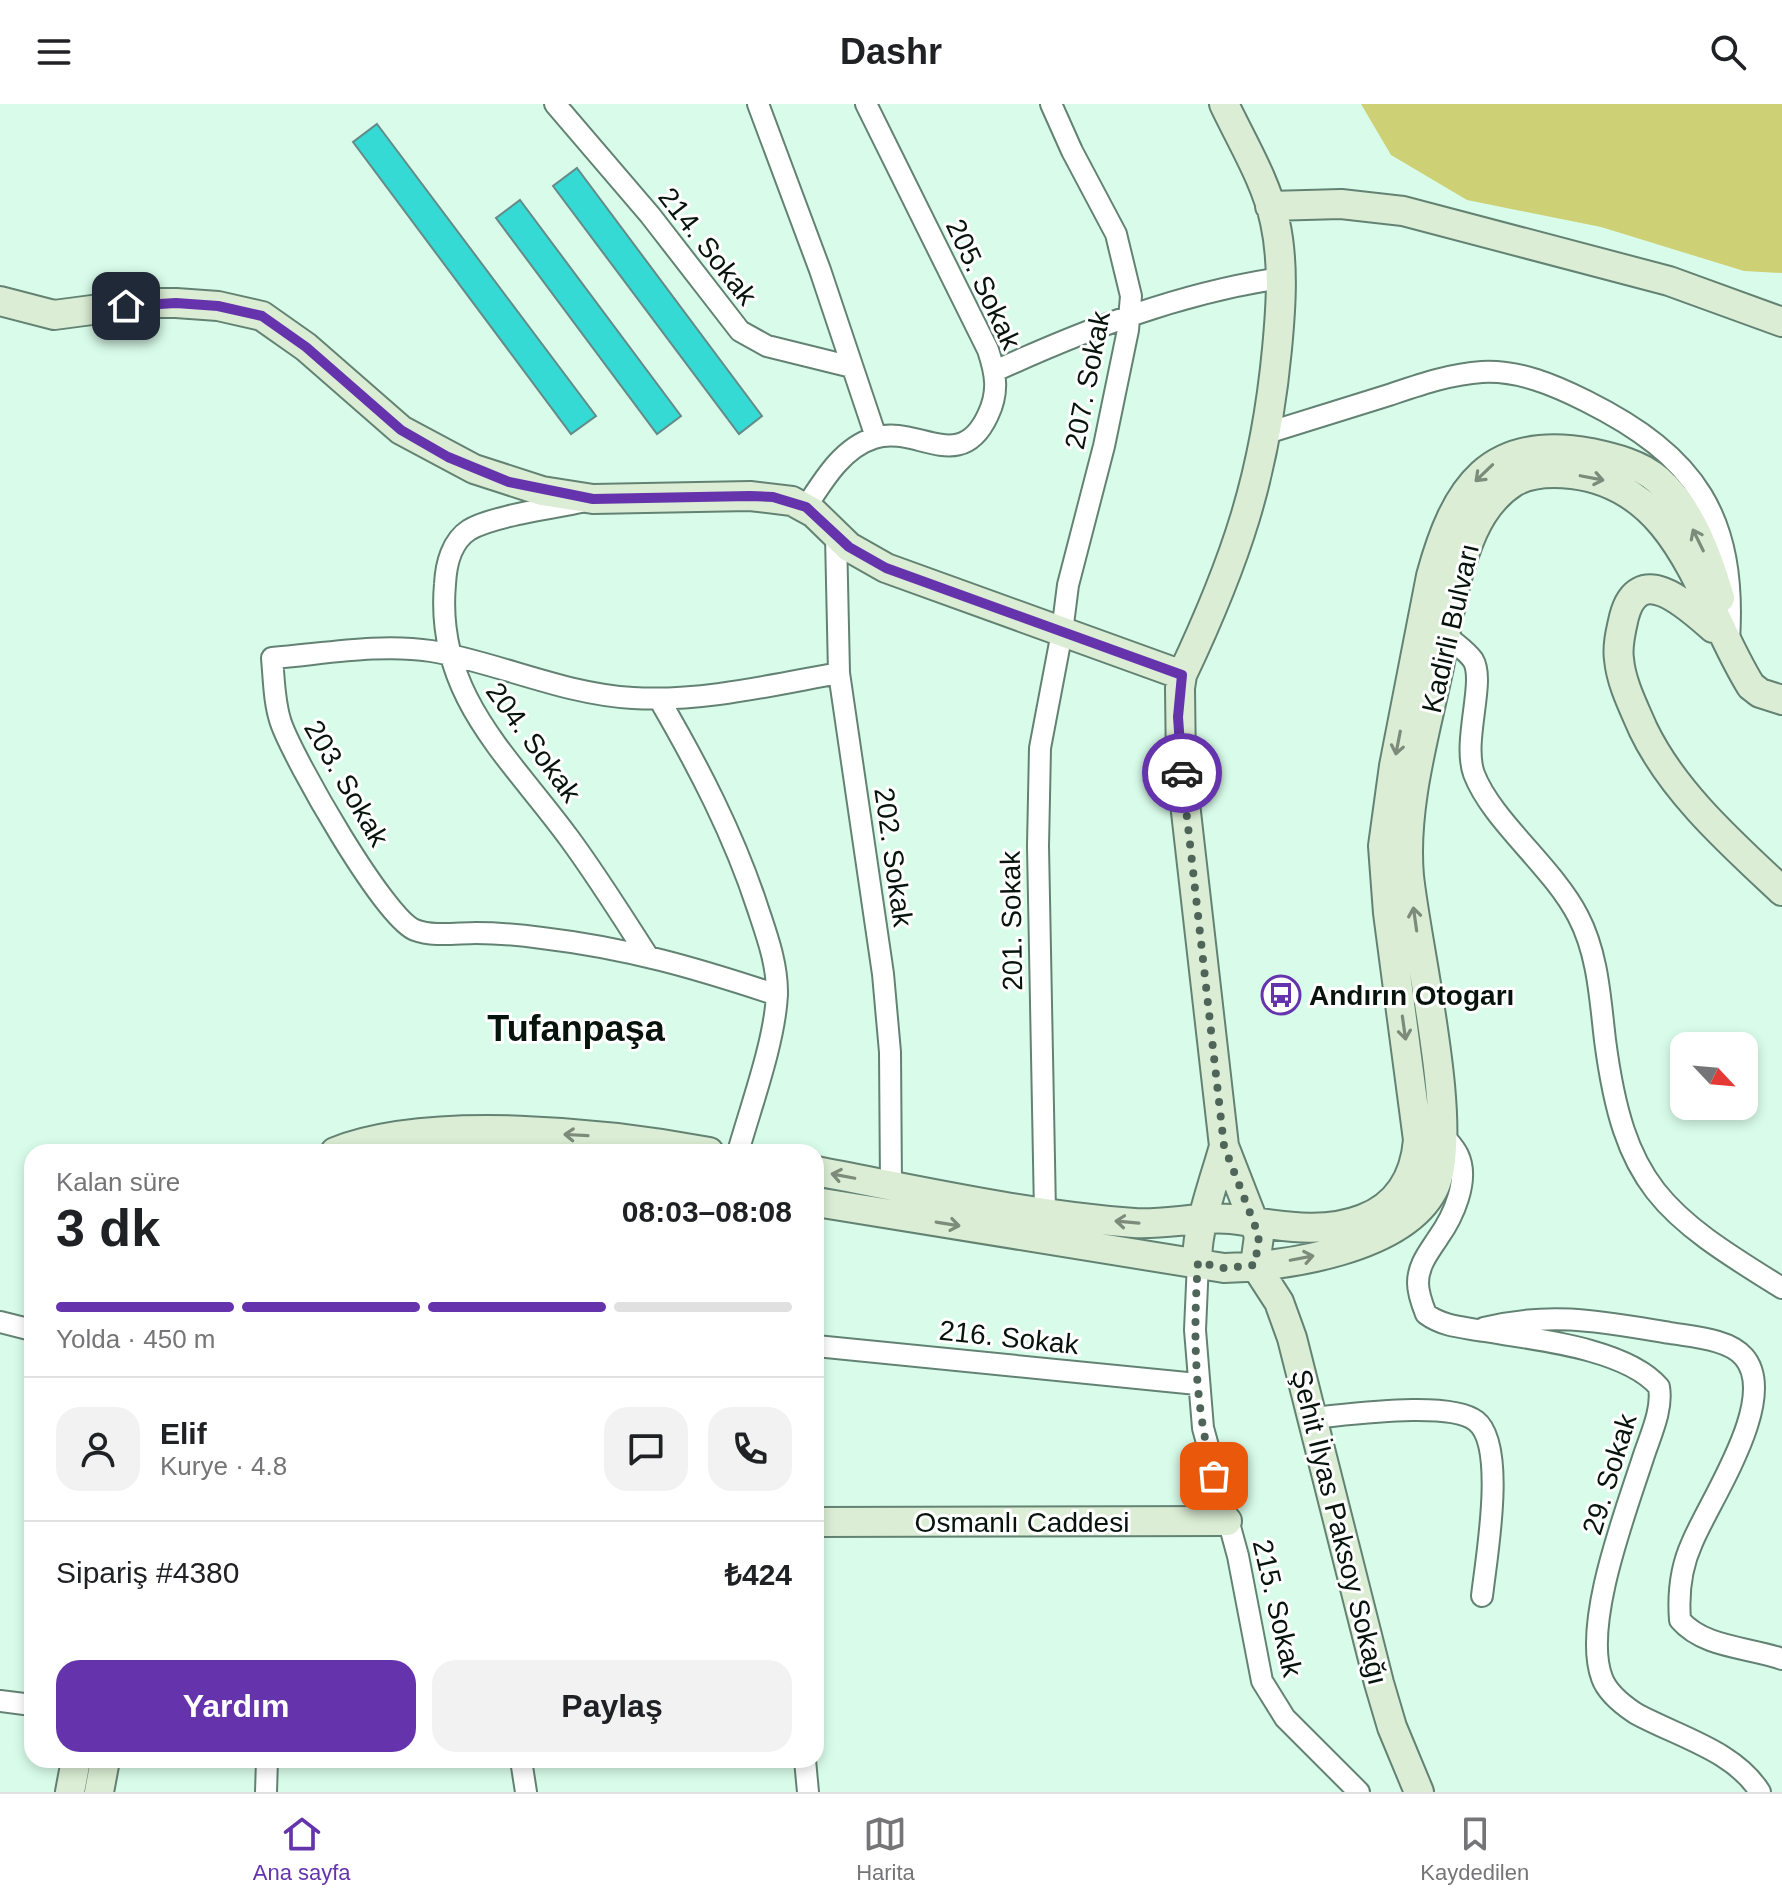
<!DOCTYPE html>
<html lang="tr">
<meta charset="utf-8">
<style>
:root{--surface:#fff;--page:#f2f2f2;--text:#202124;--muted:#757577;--line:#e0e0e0;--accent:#6534ac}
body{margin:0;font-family:Helvetica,sans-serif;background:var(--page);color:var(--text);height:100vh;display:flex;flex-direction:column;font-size:30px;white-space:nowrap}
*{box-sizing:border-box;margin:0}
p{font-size:26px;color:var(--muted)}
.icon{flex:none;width:44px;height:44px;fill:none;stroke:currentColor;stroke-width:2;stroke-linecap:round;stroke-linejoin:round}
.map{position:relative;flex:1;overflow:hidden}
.side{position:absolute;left:24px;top:1040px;width:800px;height:624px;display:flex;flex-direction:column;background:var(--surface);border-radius:24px;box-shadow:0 4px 12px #0003}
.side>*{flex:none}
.needle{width:52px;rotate:116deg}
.fabs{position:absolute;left:1670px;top:928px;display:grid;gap:16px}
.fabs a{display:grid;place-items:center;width:88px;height:88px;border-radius:16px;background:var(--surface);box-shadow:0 4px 12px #0003;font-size:40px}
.pin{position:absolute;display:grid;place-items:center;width:68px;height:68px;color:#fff;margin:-34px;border-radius:16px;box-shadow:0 4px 12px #0006}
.courier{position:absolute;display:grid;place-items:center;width:80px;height:80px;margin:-40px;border:6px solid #6534ac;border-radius:50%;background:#fff;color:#222;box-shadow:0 2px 10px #0007}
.head em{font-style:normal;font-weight:700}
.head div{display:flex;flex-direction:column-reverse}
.head{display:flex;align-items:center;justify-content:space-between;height:136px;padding:0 32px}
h1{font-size:52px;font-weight:700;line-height:60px}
.bar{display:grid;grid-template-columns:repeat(4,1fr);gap:12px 8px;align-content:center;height:96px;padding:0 32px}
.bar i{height:10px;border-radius:6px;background:var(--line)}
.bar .on{background:var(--accent)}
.bar p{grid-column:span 4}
.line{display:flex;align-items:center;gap:20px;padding:0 32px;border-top:2px solid var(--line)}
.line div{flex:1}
.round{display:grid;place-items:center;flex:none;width:84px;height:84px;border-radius:24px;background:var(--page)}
.action{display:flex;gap:16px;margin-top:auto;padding:16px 32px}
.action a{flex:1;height:92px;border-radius:24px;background:var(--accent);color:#fff;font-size:32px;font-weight:700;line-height:92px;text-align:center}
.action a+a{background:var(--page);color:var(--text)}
header{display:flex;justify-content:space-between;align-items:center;height:104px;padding:0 32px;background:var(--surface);font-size:36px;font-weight:700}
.menu{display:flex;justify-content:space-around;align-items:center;height:112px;border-top:2px solid var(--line);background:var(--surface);font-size:22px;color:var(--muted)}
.menu a{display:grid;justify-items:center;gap:4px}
.menu .on{color:var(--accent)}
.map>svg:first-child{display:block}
</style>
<header><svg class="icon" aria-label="menu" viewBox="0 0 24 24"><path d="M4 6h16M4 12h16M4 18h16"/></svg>Dashr<svg class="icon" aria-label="search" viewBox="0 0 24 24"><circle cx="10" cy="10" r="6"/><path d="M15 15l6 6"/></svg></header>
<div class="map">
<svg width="1782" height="1688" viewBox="0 0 1782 1688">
<rect width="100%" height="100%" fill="#d9fcea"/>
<path fill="#cdd075" d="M1361,0h421v169l-38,-2 -143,-44 -134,-27 -76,-45z"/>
<path fill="#34dad3" stroke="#658a88" stroke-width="2" d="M377,20l219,292 -25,18 -218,-292z
M577,64l185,248 -23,18 -186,-248z
M520,96l161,216 -24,18 -161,-216z"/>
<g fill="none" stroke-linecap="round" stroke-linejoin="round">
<g stroke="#638273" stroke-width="24">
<path id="street" d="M555,0l95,111 90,116 27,15 85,21
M758,0l62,166 56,167
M995,267c92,-42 185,-78 286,-93
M1267,329c41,-13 81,-25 122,-38 30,-10 61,-21 93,-23 37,-2 72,13 104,29 110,55 151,116 143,240
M581,398c-28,6 -89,14 -112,28 -17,11 -23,34 -24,54 -10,111 64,172 124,254 28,38 53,78 78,117
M806,403c17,-26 36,-59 68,-69 43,-14 86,38 114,-23 11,-23 8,-41 0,-65l-122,-246
M836,432l3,137 44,301 7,78 1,134
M1446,531c8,8 20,15 27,25 13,21 -11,81 1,114 18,47 78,92 104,142 20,38 22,82 27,124 19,146 57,174 177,248
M659,595c39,67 75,136 99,210 9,27 19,54 19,83 -1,46 -26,114 -39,160
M777,891c-81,-27 -150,-47 -235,-57 -22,-3 -44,-5 -66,-5 -19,0 -43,4 -61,-3 -31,-12 -121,-170 -134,-207 -7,-20 -7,-44 -9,-65 51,-4 108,-15 159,-7 68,12 132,43 202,47 69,4 139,-13 206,-25
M1443,1031c5,6 12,13 15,20 12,25 -5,62 -20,83 -9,14 -20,27 -20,45 0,10 4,21 8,31 18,13 37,13 58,17 48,8 142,17 175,56 4,23 -9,49 -16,71 -17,53 -61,167 -41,220 5,14 21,27 33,35 41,23 99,37 125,79
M1045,1108l-7,-366 2,-98 22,-116 6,-47 36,-139 24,-116 3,-34 -15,-62 -44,-83 -21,-47
M1198,1158l-3,68 8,98 35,128 24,125 23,37 74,74
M0,1218l32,8
M1484,1224c68,-17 119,-6 186,5 23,4 59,6 74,24 36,42 -35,144 -52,186 -11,24 -14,51 -12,77 24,28 69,27 102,39
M816,1242l381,38
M1311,1314c36,-3 138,-18 165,3 31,24 10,138 6,175
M0,1597l32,4
M521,1656l5,32
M805,1656l3,32
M266,1688l1,-32"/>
</g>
<g stroke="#638273" stroke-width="32">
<path id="secondary" d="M1224,0c18,38 42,77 51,118 9,41 6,85 2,127 -12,127 -41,212 -95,326l-2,13 1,80 43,378 35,90 -4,29 24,37 13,36 87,345 13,44 27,65
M1270,102l71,-2 62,7 266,70 113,41
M0,197l54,14 91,-12h31l42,3 44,10 44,31 95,83 73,39 68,22 51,8 157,-3 42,5 22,12 35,34 37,21 296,107
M1713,524c-24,-21 -74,-69 -89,-11 -3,13 -7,29 -5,42 2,24 15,49 24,70 30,63 89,115 139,162
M335,1048c94,-38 275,-19 374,0
M816,1067c105,20 211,44 318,52 32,2 65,-7 97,-4 43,5 89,17 132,0 35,-13 52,-43 55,-79l-30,-227 -5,-67 11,-80 37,-190c24,-88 58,-142 160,-123 23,5 49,11 67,27 33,29 50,77 62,118
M816,1098l408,66c61,-1 178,-19 209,-78 29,-54 -17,-245 -24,-314 -6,-69 16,-142 30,-209 9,-45 15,-93 34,-135 9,-20 22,-38 41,-50 17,-10 39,-10 58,-8 110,13 129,132 179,212l9,7 22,7
M1198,1158c-4,-27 18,-86 26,-116
M816,1418l411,-1
M70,1688l6,-32
M99,1688l6,-32"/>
</g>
<use href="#street" stroke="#fff" stroke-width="20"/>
<use href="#secondary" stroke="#dbedd4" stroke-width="28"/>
</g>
<defs><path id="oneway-shaft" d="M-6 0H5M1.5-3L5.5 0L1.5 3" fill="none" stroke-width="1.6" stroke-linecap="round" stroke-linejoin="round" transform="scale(2)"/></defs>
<g stroke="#7c8b7a">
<use href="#oneway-shaft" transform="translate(1484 369) rotate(136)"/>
<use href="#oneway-shaft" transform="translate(1592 374) rotate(11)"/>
<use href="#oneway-shaft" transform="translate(1698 436) rotate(-116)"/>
<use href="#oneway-shaft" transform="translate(1398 639) rotate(101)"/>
<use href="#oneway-shaft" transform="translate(1415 815) rotate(-98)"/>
<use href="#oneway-shaft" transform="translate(1404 924) rotate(82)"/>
<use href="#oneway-shaft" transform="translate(576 1031) rotate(-177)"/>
<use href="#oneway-shaft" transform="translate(843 1072) rotate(-169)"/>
<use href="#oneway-shaft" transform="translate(1127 1118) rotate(-175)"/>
<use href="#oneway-shaft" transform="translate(948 1120) rotate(9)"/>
<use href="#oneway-shaft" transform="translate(1302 1154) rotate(-11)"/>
</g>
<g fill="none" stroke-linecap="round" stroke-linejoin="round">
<path stroke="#50655a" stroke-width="8" stroke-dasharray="0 14.4" d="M1182,669l42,373 35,90 -4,29 -31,3 -26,-6c-5,72 -4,144 16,214"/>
<path stroke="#6534ac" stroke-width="10" d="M126,202l50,-3 42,3 44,10 44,31 95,83 47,27 61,25 84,17 157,-3 23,1 33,10 43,40 37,21 296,107 -4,42 4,56"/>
</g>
<defs>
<g id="bus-ring" transform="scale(2)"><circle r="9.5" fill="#fff" stroke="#6534ac" stroke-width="1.5"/><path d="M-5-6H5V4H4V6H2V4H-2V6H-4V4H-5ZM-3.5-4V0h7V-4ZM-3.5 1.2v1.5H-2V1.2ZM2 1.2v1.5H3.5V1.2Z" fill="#6534ac"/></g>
</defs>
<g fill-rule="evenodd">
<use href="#bus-ring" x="1281" y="891"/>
</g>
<g text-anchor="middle" stroke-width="6" stroke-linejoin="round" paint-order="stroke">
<g font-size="28" fill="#07130d" stroke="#fff">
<text transform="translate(708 142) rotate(52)" y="10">214. Sokak</text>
<text transform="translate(984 180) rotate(65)" y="10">205. Sokak</text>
<text transform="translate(1087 276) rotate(-79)" y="10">207. Sokak</text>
<text transform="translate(1450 524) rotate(-77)" y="10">Kadirli Bulvarı</text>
<text transform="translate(534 638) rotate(54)" y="10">204. Sokak</text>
<text transform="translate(347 679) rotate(60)" y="10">203. Sokak</text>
<text transform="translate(894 753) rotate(82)" y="10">202. Sokak</text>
<text transform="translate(1011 817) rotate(-91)" y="10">201. Sokak</text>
<text transform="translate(1009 1233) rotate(6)" y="10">216. Sokak</text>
<text transform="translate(1609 1370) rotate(-73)" y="10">29. Sokak</text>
<text x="1022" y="1428">Osmanlı Caddesi</text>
<text transform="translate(1340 1423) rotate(76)" y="10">Şehit İlyas Paksoy Sokağı</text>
<text transform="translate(1278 1504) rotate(77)" y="10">215. Sokak</text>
</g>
<g font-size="28" font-weight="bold" fill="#07130d" stroke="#fff" text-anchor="start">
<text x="1309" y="901">Andırın Otogarı</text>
</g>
<g font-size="36" font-weight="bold" fill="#07130d" stroke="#fff">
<text x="576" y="937">Tufanpaşa</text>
</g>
</g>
</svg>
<div class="fabs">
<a><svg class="needle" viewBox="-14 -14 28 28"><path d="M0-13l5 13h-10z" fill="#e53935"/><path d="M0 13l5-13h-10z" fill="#757577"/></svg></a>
</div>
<div class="pin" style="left:1214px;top:1372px;background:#ea580c"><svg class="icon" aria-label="bag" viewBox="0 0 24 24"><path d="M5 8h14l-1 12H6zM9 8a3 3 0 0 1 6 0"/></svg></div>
<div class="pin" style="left:126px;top:202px;background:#1f2937"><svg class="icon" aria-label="home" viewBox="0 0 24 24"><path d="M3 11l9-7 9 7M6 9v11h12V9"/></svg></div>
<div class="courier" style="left:1182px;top:669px"><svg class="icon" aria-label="car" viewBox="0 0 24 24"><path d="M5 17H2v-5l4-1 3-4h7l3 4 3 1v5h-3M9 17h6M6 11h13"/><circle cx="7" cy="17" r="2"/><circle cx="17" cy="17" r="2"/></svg></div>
<section class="side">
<div class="head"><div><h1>3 dk</h1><p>Kalan süre</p></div><em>08:03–08:08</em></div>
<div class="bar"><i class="on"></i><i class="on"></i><i class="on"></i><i></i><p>Yolda · 450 m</p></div>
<div class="line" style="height:144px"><a class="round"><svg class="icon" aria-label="person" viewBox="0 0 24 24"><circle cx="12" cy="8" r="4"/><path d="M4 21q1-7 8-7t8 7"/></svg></a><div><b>Elif</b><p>Kurye · 4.8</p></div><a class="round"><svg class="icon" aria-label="chat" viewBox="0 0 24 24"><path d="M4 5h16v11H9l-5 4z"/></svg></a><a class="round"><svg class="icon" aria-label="phone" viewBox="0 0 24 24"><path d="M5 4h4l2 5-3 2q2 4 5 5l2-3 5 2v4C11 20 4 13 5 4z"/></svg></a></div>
<div class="line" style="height:104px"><div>Sipariş #4380</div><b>₺424</b></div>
<div class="action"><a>Yardım</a><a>Paylaş</a></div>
</section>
</div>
<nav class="menu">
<a class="on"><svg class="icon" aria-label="home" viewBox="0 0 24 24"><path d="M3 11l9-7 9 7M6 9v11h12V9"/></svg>Ana sayfa</a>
<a><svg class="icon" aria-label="map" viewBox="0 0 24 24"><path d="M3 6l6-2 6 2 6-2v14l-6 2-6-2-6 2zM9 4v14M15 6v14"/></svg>Harita</a>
<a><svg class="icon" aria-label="saved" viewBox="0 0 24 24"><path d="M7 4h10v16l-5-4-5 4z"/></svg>Kaydedilen</a>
</nav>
